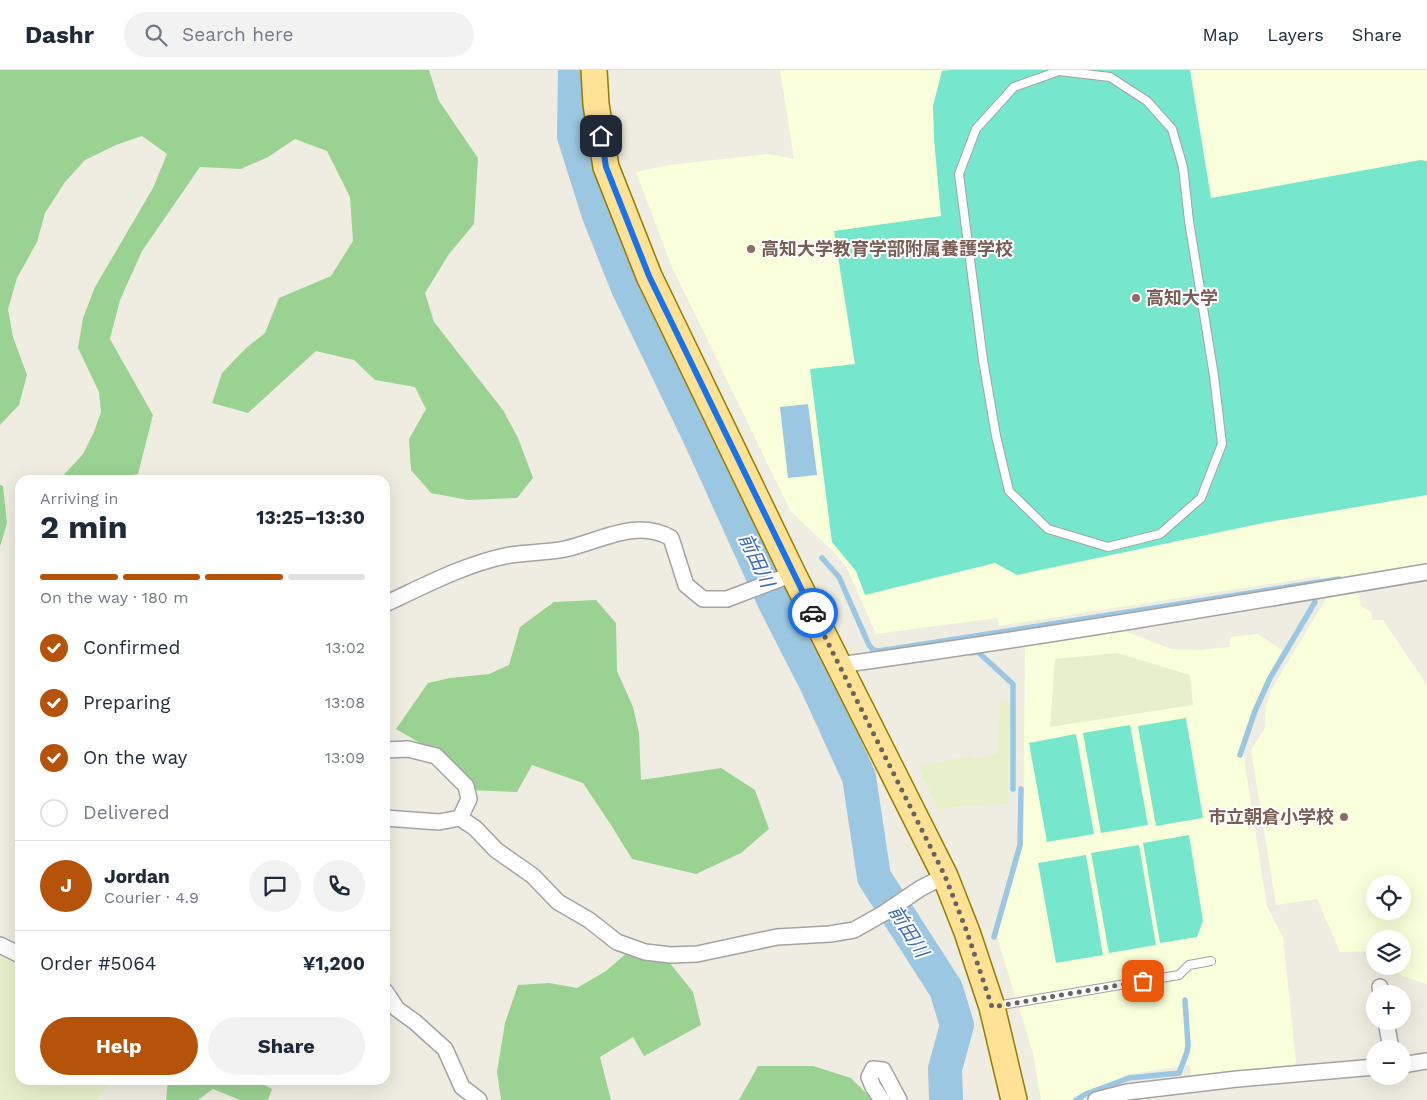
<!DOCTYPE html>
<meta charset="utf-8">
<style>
:root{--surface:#fff;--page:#f2f2f3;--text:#1f2937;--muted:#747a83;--line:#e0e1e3;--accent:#b45309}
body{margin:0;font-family:"Work Sans","Noto Sans JP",sans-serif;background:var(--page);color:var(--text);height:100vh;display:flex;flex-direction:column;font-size:19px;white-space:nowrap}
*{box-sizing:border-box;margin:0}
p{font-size:16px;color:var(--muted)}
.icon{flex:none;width:28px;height:28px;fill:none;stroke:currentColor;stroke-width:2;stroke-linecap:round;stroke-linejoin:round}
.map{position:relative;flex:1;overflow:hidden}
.details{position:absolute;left:15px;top:405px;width:375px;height:610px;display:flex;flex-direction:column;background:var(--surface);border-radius:15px;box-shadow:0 5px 20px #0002}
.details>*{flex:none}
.buttons{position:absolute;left:1366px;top:805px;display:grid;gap:10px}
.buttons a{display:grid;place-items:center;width:45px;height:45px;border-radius:50%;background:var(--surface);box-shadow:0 5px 20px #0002;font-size:25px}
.pin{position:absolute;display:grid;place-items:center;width:42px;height:42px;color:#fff;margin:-21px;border-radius:10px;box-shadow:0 2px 8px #0006}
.courier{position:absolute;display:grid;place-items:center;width:50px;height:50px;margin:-25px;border:4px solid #1a73e8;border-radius:50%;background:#fff;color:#222;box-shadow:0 1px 6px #0007}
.overview em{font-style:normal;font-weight:700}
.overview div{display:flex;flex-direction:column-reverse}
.overview{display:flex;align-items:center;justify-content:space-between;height:85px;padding:0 25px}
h1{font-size:32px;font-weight:700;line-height:38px}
.bar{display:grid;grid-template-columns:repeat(4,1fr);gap:8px 5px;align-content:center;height:60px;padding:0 25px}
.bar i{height:6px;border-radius:4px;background:var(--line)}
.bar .active{background:var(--accent)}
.bar p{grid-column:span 4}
.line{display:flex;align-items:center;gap:12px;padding:0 25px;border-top:1px solid var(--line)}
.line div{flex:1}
.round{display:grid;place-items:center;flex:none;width:52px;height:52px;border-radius:26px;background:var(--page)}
ol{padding:0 25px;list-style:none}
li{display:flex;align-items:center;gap:15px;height:55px}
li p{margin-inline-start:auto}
li .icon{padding:5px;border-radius:50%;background:var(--accent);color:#fff;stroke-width:4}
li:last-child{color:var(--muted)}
li i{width:28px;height:28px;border:2px solid var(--line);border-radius:50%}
.action{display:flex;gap:10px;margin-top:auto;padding:10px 25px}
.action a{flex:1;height:58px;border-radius:30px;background:var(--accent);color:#fff;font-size:20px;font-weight:700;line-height:58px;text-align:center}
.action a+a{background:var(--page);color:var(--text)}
header{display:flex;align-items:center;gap:30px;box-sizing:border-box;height:70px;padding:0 25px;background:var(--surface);border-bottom:1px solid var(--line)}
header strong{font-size:24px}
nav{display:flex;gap:28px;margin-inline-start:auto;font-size:18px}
.search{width:350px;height:45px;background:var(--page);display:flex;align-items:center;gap:12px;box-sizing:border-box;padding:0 18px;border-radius:28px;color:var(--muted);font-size:19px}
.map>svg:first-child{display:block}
</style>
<header>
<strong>Dashr</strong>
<div class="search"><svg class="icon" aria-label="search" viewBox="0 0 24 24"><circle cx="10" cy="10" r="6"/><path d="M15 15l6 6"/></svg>Search here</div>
<nav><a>Map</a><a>Layers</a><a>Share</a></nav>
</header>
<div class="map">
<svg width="1427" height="1030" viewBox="0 0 1427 1030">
<rect width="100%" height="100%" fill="#efede1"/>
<path fill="#f9ffda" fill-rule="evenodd" d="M780,0h647v493l-105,17 -1,-4 -322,50 -2,-8 -121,16 -29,-66 -15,-18 -41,-38 -119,-245 -36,-95 34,-7 99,-11 25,5z
M1359,522l2,14 10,6 1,8h11l44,65v299l-26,-8 -4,-10h5v-27h-27v12l-35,1 -23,-53 -41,6 -25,-155 14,-22 1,-22 5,-16 56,-93zM1375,814h27v27h-27z
M1119,559l52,20 28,1 31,-3v-10l28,-3 24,16 -29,60 -14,42h4l24,154 16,31 13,125 -6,6 -99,8 -1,-11 -66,10 -2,4 -36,12 -13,9h-32l-8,-47 -36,-116 26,-92 2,-197 3,-4z"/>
<path fill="#e7f0ca" d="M1117,583l73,22 3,30 -143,22 5,-68z
M1000,631l10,1 -2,102 -34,1 -36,4 -20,-43 54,-10v3l26,-5z
M0,886l20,9v115h91l-13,20h-98z"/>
<path fill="#9ad391" d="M0,0h429l10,31 39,57 -4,66 -25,30 -24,39 9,29 69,88 15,28 15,40 -16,20 -49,2 -37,-7 -20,-23 -2,-31 17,-30 -11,-22 -40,-7 -21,-20 -38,-9 -68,62 -36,-10 10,-30 24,-25 19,-15 14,-35 52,-22 22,-35 -3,-44 -23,-46 -32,-12 -27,18 -27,12 -41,-2 -58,84 -22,49 -10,39 43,76 -15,59 -33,6h-46l24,-26 11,-22 7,-20 -2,-20 -21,-44 5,-30 12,-31 58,-99 14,-34 -25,-18 -26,9 -31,15 -20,22 -20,31 -8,29 -20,36 -9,31 5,28 14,38 -8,30 -19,20z
M0,415l3,1 4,37 -7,24z
M596,530l20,23 1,48 16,36 6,26 2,47 80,-12 34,22 14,39 -28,24 -45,21 -64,-15 -21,-34 -28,-42 -51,-18 -15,27 -49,-2 -24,-33 -48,-28 32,-46 22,-5 39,-4 20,-9 11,-38 34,-25z
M629,881l41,12 23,29 8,33 -57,31 -11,-19 -33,20 11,43h-110l-4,-28 8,-49 13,-38 31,-2 28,5 29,-17z
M758,996h55l38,12 22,22h-134z
M168,1010h87l17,9 -4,11h-28l-27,-11 -15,11h-32z"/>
<path fill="#76e7cd" d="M950,0h240l21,128 210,-38 6,1v334l-164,28 -246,52 -22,-12 -130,32 -9,-24 -24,-29 -22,-173 45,-5 -21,-133 107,-15 -7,-77 -1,-33 9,-35z
M1186,648l17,100 -47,8 -18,-100z
M1130,655l18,100 -47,8 -18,-100z
M1076,664l18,100 -47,8 -18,-99z
M1189,765l14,86 -6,16 -37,6 -17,-100z
M1139,775l17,100 -47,8 -18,-100z
M1086,785l17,100 -47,8 -18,-100z"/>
<path fill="#9cc7e2" d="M808,334l9,71 -29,3 -8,-71z"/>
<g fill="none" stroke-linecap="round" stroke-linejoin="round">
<path stroke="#9cc7e2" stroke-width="5.5" d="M822,488l17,19 30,68 4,5 6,1 460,-72
M971,583l7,-1 35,32v105
M1240,685l15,-44 15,-33 45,-76
M994,867l26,-92 1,-56
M1076,1030l10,-6 43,-16 50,-5 8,-21 1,-7 -3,-45"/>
<path stroke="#9cc7e2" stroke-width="34" d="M575,0l-1,66 25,79 29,73 74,154 73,161 41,80 43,94 15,100 72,112 11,36 -12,44 1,31"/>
<g stroke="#a3a3a3" stroke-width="10">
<path id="service" d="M1059,1l51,6 37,24 25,28 11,38 6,54 25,155 8,68 -21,54 -41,36 -52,13 -60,-18 -39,-38 -13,-55 -13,-76 -24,-186 17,-45 38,-42z
M996,936l183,-31 10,-10 22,-4"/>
</g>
<g stroke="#a3a3a3" stroke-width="18">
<path id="minor" d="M385,534c39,-18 78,-39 120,-48 20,-4 41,-3 60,-7 36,-8 71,-31 106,-11l15,47 17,14h24l66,-25
M839,595c196,-27 392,-60 588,-93
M385,680l23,-1 28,7 30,30 3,13 -9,19 -21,4 -54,-4
M460,748l15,10 21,22 37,26 25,26 31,18 28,22 28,10 26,3 26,-1 80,-17 53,-3 24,-4 30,-17 37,-25 24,-12
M0,875l20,10
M1380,917l1,7
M385,921l12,18 18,13 30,27 17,38 17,13
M1386,951l5,28
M1402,995l25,-4
M882,1030l-9,-13 -4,-10 4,-8 10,1 16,30
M1096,1030l31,-8 110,-13 138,-12"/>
</g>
<g stroke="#957b00" stroke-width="28">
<path id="primary" d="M594,0l2,34 10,63 43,109 144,298 152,302 22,56 25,75 22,93"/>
</g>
<use href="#service" stroke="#fff" stroke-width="8"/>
<use href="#minor" stroke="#fff" stroke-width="15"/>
<use href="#primary" stroke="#ffe296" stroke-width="25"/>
</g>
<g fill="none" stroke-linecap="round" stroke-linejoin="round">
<path stroke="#666561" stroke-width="5" stroke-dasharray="0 9" d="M813,543l132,263 22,56 25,75 151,-26"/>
<path stroke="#1a73e8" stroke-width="6" d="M601,66l5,31 43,109 164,337"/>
</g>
<g fill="#8d6e63" stroke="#fff" stroke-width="2">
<circle cx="751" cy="179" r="5"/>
<circle cx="1136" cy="228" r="5"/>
<circle cx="1344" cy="747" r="5"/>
</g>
<g text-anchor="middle" stroke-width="4" stroke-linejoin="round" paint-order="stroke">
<g font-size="18" font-weight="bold" fill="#785e54" stroke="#fff" text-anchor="start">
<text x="761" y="185">高知大学教育学部附属養護学校</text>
<text x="1146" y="234">高知大学</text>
<text x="1334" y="753" text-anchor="end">市立朝倉小学校</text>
</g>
<g font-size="19" font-style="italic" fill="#4068b5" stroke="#fff">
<text transform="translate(757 490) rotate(65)" y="7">前田川</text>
<text transform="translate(909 861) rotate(58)" y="7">前田川</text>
</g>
</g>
</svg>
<div class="buttons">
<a><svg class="icon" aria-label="locate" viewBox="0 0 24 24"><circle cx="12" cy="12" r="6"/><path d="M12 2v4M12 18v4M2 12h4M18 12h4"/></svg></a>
<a><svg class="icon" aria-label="layers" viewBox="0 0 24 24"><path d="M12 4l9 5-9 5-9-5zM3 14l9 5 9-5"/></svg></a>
<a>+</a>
<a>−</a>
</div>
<div class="pin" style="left:1143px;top:911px;background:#ea580c"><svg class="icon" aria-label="bag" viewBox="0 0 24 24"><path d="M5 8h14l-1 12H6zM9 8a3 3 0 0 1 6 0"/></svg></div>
<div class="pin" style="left:601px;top:66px;background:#1f2937"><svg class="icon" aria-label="home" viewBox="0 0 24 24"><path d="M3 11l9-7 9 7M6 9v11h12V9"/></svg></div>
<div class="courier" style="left:813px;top:543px"><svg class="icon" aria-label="car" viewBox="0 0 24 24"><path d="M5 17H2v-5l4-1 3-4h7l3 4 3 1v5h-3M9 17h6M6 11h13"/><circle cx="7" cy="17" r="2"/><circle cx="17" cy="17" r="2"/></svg></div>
<section class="details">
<div class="overview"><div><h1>2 min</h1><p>Arriving in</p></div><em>13:25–13:30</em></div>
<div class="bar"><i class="active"></i><i class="active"></i><i class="active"></i><i></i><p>On the way · 180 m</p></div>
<ol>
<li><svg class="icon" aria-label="check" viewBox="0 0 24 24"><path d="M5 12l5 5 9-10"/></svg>Confirmed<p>13:02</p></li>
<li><svg class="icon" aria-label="check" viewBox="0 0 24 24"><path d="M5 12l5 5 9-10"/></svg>Preparing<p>13:08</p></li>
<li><svg class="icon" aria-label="check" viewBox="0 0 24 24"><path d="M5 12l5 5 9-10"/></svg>On the way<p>13:09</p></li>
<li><i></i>Delivered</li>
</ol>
<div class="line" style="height:90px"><b class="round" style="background:var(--accent);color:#fff">J</b><div><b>Jordan</b><p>Courier · 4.9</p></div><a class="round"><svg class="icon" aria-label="chat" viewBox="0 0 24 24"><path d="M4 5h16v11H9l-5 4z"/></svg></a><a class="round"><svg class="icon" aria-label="phone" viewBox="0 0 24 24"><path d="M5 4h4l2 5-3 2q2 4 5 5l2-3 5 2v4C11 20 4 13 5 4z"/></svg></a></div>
<div class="line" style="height:65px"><div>Order #5064</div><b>¥1,200</b></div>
<div class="action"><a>Help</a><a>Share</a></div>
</section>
</div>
